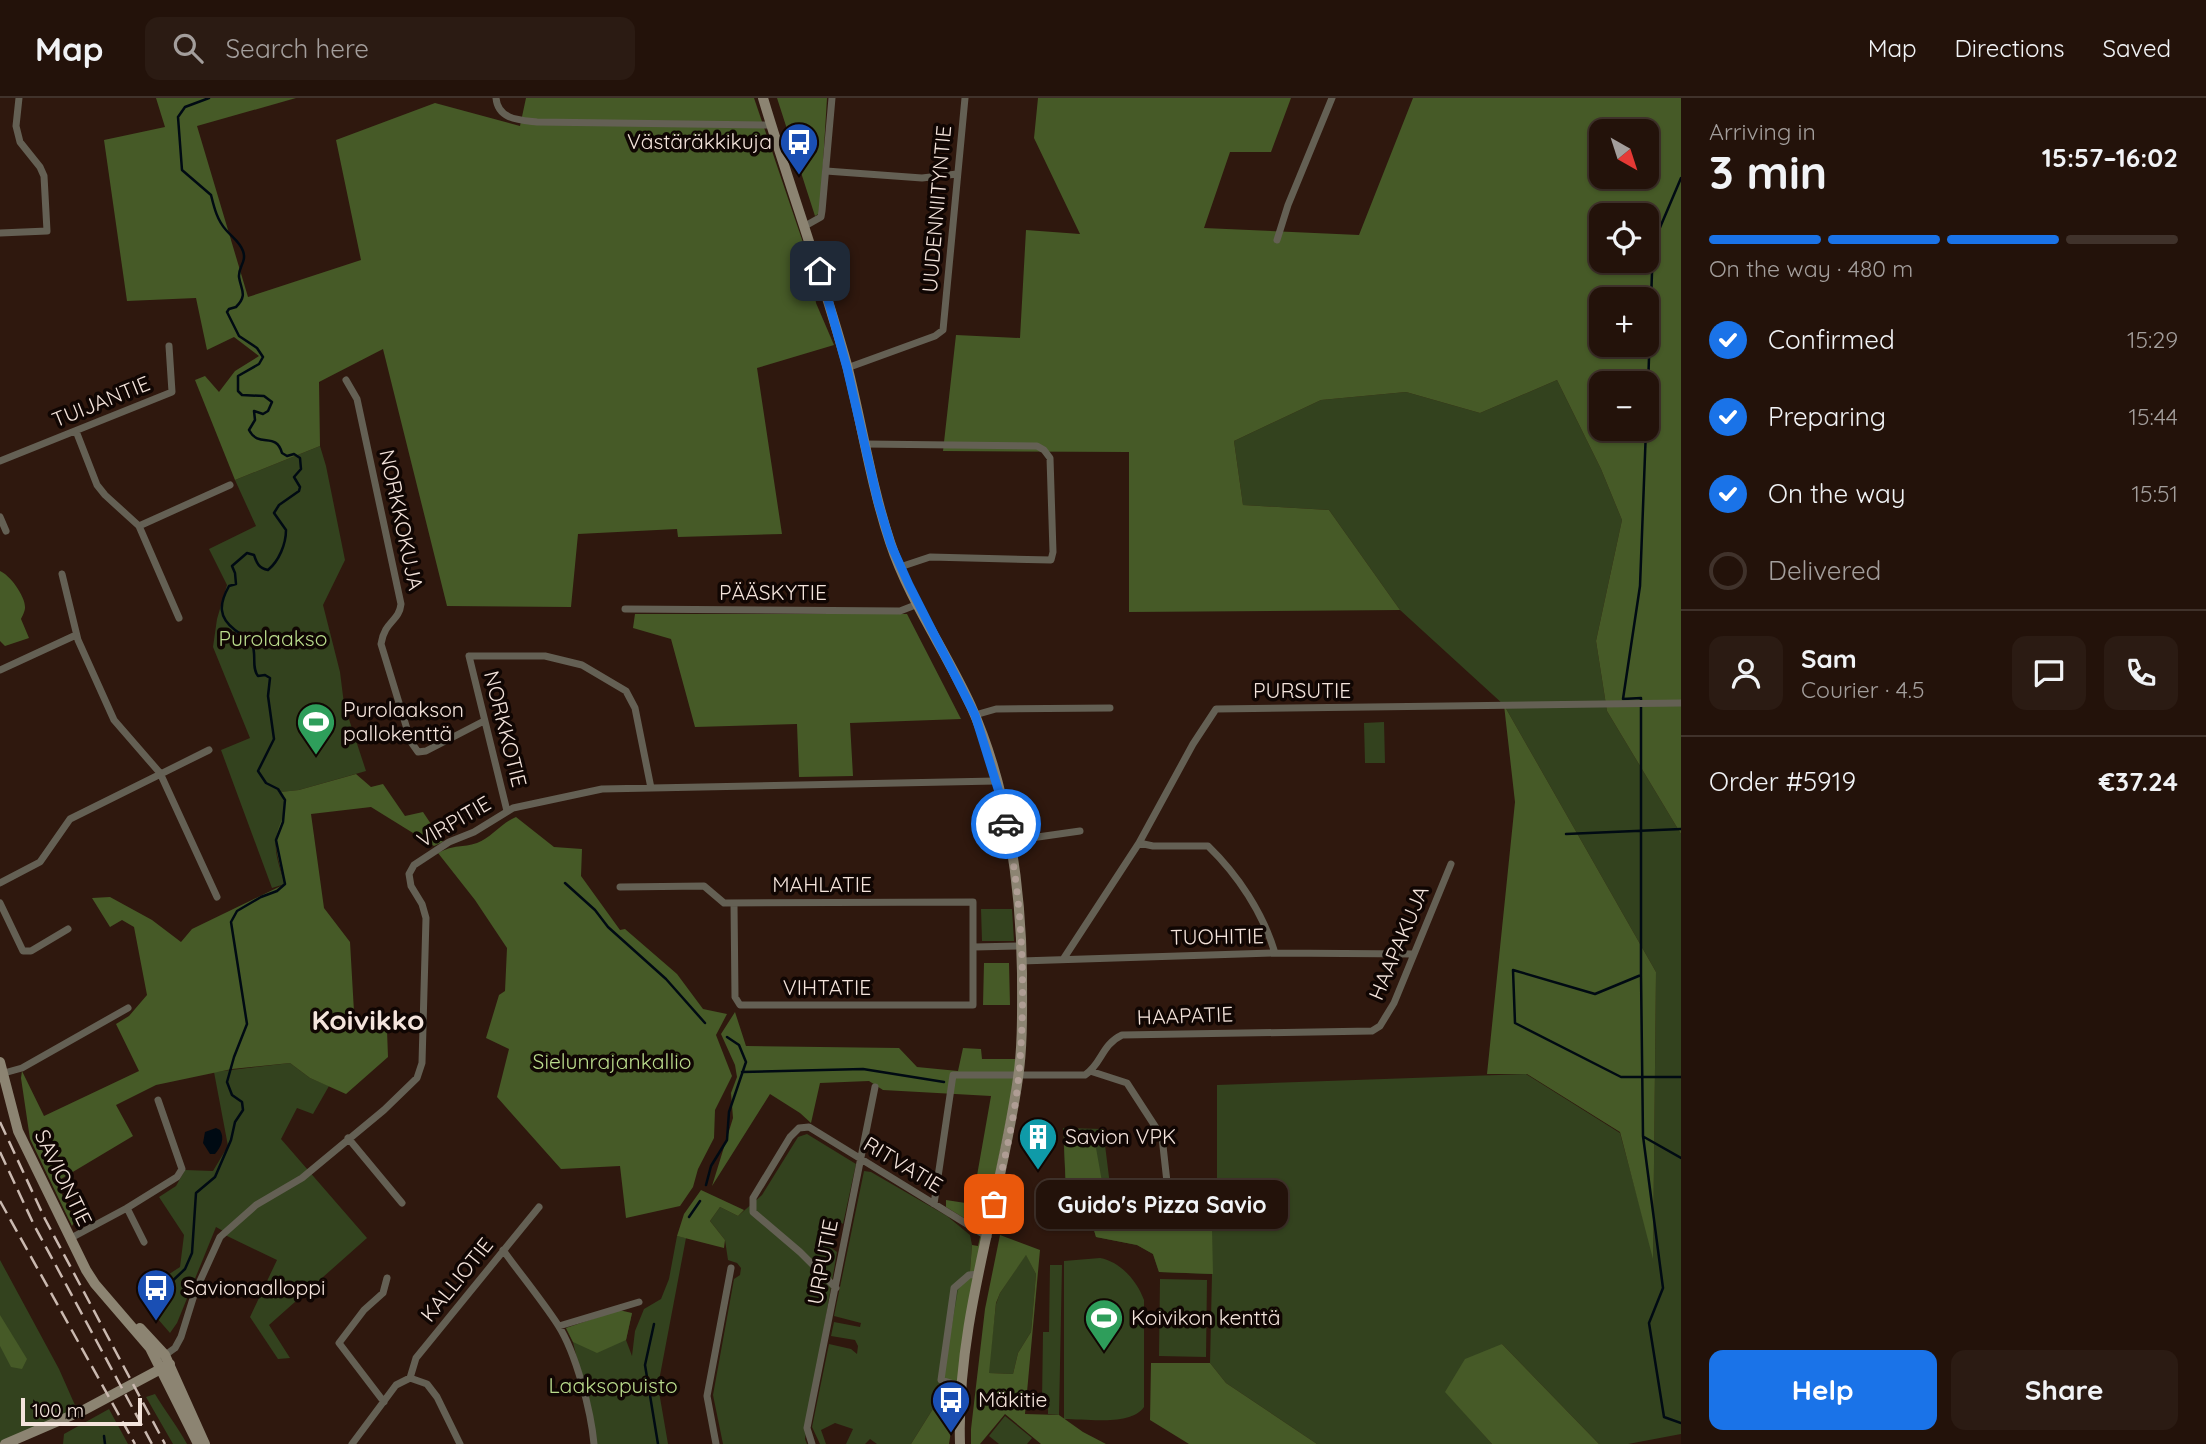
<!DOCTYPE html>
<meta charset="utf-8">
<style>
:root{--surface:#23120a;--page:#2b1b13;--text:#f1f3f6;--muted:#a39e9c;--line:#40322b;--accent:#1a73e8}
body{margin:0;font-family:Quicksand,sans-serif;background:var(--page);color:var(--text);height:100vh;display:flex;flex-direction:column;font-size:26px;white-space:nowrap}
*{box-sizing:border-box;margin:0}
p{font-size:23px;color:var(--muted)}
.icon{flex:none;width:38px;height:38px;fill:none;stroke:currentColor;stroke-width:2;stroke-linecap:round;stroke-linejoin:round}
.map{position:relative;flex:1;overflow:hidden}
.side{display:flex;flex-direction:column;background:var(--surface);width:525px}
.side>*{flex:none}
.needle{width:46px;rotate:141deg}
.fabs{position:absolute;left:1589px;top:21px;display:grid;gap:14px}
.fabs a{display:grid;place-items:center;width:70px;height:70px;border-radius:14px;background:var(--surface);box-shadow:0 2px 5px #0004,0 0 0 2px var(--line);font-size:35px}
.scale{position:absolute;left:21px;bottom:18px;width:121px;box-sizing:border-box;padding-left:7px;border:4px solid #f4e4dc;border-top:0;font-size:19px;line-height:24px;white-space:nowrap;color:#f4e4dc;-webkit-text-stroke:5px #100603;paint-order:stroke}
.pin{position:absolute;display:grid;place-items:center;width:60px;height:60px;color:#fff;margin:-30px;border-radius:14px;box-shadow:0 4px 10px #0006}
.courier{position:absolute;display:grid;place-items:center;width:70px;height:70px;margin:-35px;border:5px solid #1a73e8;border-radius:50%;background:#fff;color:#222;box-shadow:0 2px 9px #0007}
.bubble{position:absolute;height:49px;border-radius:14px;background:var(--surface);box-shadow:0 2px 5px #0004,0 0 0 2px var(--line);font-size:23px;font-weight:700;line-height:49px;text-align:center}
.overview em{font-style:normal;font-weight:700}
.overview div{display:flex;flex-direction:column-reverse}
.overview{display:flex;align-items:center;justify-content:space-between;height:119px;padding:0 28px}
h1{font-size:46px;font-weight:700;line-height:52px}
.bar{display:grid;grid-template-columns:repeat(4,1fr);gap:10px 7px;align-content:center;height:84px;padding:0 28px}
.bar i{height:9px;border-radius:5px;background:var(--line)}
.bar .current{background:var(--accent)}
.bar p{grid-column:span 4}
.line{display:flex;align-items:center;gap:18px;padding:0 28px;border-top:2px solid var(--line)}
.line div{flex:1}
.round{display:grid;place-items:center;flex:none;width:74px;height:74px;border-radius:14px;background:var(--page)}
ol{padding:0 28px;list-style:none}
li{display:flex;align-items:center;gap:21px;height:77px}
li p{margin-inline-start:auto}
li .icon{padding:7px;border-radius:50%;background:var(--accent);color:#fff;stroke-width:4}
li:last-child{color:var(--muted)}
li i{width:38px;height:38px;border:4px solid var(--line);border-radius:50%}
.primary-button{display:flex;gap:14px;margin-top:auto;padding:14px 28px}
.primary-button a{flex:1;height:80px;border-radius:14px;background:var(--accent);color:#fff;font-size:28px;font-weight:700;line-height:80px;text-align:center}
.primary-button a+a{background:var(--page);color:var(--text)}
header{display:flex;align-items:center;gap:42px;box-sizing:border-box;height:98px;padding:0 35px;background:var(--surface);border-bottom:2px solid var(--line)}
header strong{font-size:33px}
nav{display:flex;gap:38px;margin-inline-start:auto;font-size:24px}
.search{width:490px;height:63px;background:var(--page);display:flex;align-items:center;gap:18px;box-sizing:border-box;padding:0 24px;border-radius:14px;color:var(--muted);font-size:26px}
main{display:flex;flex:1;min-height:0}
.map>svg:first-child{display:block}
</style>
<header>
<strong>Map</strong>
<div class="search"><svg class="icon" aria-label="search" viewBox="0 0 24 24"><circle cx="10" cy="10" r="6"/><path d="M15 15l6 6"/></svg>Search here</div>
<nav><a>Map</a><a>Directions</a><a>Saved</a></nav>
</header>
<main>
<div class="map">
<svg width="1681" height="1346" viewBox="0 0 1681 1346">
<rect width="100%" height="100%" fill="#2f180e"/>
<path fill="#33421e" d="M1557,282l44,89 21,51 -26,121 11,70 74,123v600l-53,10h-29l-97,-100 -56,48 46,52h-175l-91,-61 -16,-20 2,-89 -53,-2 -6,-18 -16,-9 -41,-8 -10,-34 -26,9 6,-21 -3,-63 40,1 10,80 19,16 85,4v-144l309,-11 94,59 33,122 3,-283 -152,-267 -104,-95 -71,-100 -86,-5 -9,-64 87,-41 85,-8 74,21z
M320,348l6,20 19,94 -22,45 17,67 4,32 22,67 -67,19 -18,2c10,18 -3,31 -5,48 -2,13 5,32 9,44l-13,4 -51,-138 29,-12 -37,-91 4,-28 10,-34 -18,-36 47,-23 -21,-46z
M1384,624l1,41h-20l-1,-40z
M981,811h31l2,32h-32z
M290,965l20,15 19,8 -16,28 -16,-6 -16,31 86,99 -98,87 21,33 -12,1 -28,-42 27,-57 -52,-25v-3l-9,-5 -39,96 -7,10 -33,-38 43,-28 4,-32 -25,-38 17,-11 9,-16 28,1 15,-25 -14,-74z
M807,1036l49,30 -13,60 -7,-5 -15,21 16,12 -32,187 2,5h-84l-10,-49 21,-116 6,-4 1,-7 -4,-5 -9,-3 -3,-20 -15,-19 10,-14 18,9 24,-21 36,-58z
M864,1073l7,1 76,44 23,19 2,10 -2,26 -24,117 -35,56h-34l-7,-5 -5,5h-19l7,-15 -18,-6 -14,7 5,14h-6l-8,-17 17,-83 22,5 6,5 1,-8 -3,-6 -24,-4 3,-14 26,5 1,-4 -27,-7z
M677,1138l9,2 -28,148 10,58h-71l-24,-102 -7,-14 66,-15 -6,27 6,16 3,-25 9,-22 17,-10 8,-20z
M1026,1156l10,20 -5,58 -13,21 -5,21 -25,-1 8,-69 4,-11z
M1100,1160c21,4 37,23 44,42v107c-13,19 -57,12 -80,12v-158z
M0,1162l59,109 19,43 -73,32h-5z
M1050,1167h12l-3,150 -11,-1v-12h-6l1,-70h6z
M1160,1181l47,1 -1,77 -47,-1z
M155,1296c10,17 23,33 32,50h-14l-27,-47z
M109,1311l19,35h-65l1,-10z
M1005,1318l27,22 -5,6h-28l-10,-8z"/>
<path fill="#465a27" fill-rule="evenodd" d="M156,0h140l-99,28 51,171 113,-37 -25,-120 99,-37 85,23 6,-28h228l57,168 5,37 18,42 -77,23 25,166 -104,3 -1,-8 -99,5 -7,73 -124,-1 -64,-257 -64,33 1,64 -85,34 -40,-100 10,-4 14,16 16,-21 24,-15 -25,-19 -27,13 -11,-52 -69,3 -23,-161 61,-13z
M777,0h50l-7,115 -5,3z
M1038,0h253l-20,54h-41l-26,76 155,7 54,-137h268v736l-74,-123 -11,-70 26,-121 -21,-51 -44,-89 -77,33 -74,-21 -85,8 -87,41 9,64 86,5 71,100 -271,2v-160l-186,-1 13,-116 64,3 6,-108 54,4 -46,-96zM1601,33h46v46h-46zM1601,117h46v46h-46zM1601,201h46v46h-46zM1601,285h46v46h-46z
M0,473c10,4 26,26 25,37 0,3 -3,9 -4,11l8,19 -24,8 -5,-5z
M635,516h272l54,105 -111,4 3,53 -54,1 -2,-53 -102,3 -24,-88 -38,-11z
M1504,607l152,267 -3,287 -33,-127 -93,-58h-40l28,-272z
M356,676l15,13 12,-3 22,32 18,-4 20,30 -9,4 -63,-39 -60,7 13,94 26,34 5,87 32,1 1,27 -42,37 -36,-16 -20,-15 -58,6 -76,16 -40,20 17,31 -77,46 19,39 -3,5 -42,-87 -9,-61 1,-7 22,45 95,-45 -23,-47 13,-8 18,-21 -13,-68 -12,-7 -12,7 -18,-29 18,-1 42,23 29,22 11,-13 93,-45c-3,-11 -10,-33 -9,-44 1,-18 16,-29 4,-48l19,-2z
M516,719l38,30 28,2 -1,27 39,54 5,-1 52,45 26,35 24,5 -11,21 16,41 -17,34 -1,28 -16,31 -5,18 -13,19 -54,12 -6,-52 -59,3 -64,-72 12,-48 -23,-11 13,-43 6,-4 2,-43 -32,-48 -37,-47c17,-9 24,-5 39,-10 14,-5 24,-20 39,-26z
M984,865h25l1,42h-27z
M735,914l11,34 153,2 18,19 41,4 5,-23 18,1 1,10h33l1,13 -35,174 -32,198h-38l35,-56 -3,-11 15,-87 12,-19 2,-26 6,1 6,-27 -12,4 -26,-16v-7l26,4 19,-108 -108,-6 -14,-9 -49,2 -9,40 -11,-10 -30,-19 -58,92 21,-68 -2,-25 6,-16 -2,-12 -14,-31z
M1075,1034l21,16 8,45 10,19 20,15 78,2 1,45 -54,-2 -6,-18 -16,-9 -41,-8 -10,-34 -26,9 6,-21 -2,-48z
M701,1092l43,20 -6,6 -18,-9 -10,14 15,19 -1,8 -47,-12 7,-22z
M1000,1137l40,15 -15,164 34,1 24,17 23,12h-65l-36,-30 -25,30h-9v-15l14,-120zM1026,1157l10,19 -5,58 -13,21 -5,21 -24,-1 7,-70 4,-10z
M619,1212l13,3 -6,27 -29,13 -24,-11 -7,-14z
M0,1217l27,44 -5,10 -11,-2 -11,-21z
M1502,1246l97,100h-107l-47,-52 20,-33z
M1151,1265h59l16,20 91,61h-128l-39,-24z"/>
<path fill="#000a13" d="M216,1030l4,2c5,9 1,17 -5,24h-5l-7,-11 2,-11z"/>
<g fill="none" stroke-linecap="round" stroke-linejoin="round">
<path stroke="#000a13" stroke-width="2.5" d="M1647,317l6,-171 28,-66
M1646,331l-6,157 -17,113 18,-1v277l-46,19 -82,-24 2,53 106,54h60
M1566,736l115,-5
M565,785l30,27 13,17 58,52 39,44
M1641,877l2,161 20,152 -14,35 15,94 17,6
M742,974l121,-3 81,13
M1644,1039l37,21
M706,1087l5,-19 16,-26 2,-28 17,-50 -7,-17 -12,-8
M689,1119l11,-16
M154,1208l12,-19 19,-18 7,-16 4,-60 19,-16 16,-37 4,-18 8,-12 -1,-8 -10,-7 -5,-13 7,-25 13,-33 -16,-102 6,-11 24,-14 16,-6 8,-7 -9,-44 7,-18 2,-22 -7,-11 -12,-6 -8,-12 16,-32 -6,-43 2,-18 -5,-3 -7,1c-7,-9 -1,-21 -6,-32 -4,-9 -10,-8 -17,-14 -17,-13 -16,-26 -6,-44l7,-2 -1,-11 -3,-7 15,-13 7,2c3,9 5,13 14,15 11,-9 18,-26 18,-40l-12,-17 5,-8 20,-14 1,-4 -6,-10 7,-8 -1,-11 -6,-4 -7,2 -5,-3c-6,-22 -23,-4 -33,-23l6,-10 -1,-9 9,3 5,-3 4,-9 -8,-6 -22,-1 -4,-4v-15l21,-12 4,-7 -6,-9 -18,-12 -12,-24 2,-3 7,-2c12,-12 5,-17 3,-30 -1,-10 8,-15 4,-26 -3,-9 -11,-14 -17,-21 -9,-10 -12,-23 -15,-35l-29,-25 -4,-53 7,-10 24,-9
M654,1226l-9,41 13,79
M104,1338l1,8"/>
<path stroke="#646054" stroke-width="7" d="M496,0c2,22 24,22 41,24l234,3
M826,73l96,7 35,-4
M805,128l16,-9 1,-6 10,-113
M0,135l47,-2 -3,-55 -4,-9 -20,-25 -4,-16 3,-28
M1277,142l11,-35 44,-107
M847,270l88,-32 8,-6 22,-232
M346,282l11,19 44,205c-2,18 -16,16 -20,40l30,98 7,10 8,-1 58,-30
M76,333l21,54 8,10 34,31 40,92
M865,346l172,2 7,4 6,8 3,94 -2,8 -121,-3 -30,10
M0,363l172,-69 -3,-46
M0,419l6,14
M139,428l91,-41
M62,476l16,66 36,80 46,53 57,124
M625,511l275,2 18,-7
M0,572l76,-35
M975,617l21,-6 114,-1
M507,713l-38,-155h76l37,9 44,26 9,17 16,80
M1010,743l70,-10
M1139,745l14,3h55c30,29 55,67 67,107
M0,785l40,-21 30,-43 139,-69
M620,789l84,-1 20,17c83,-1 166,-1 249,-1v103h-233l-5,-8 -1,-94
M0,805l23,48h8l37,-22
M974,849l46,-1
M1064,860l75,-115 54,-99 23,-35 465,-6
M1021,863l254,-8 138,1
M1090,973l37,12 35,54 8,72
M4,975l18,-5 106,-60
M348,1040l54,65
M934,1106l19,-129h132c17,-11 16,-30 37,-40l250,-4 8,-5 14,-23 57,-139
M127,1110l17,34
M71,1140l56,-30 50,-31 5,-8 -24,-69
M503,1152c18,25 38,49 55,75 18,28 33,86 36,119
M836,1190l-36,-36 -47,-40v-14l37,-61 9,-9 10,-1 179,110
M559,1228l80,-24
M161,1260l14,-10 6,-11 14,-45 25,-55 36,-32 46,-27 82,-68 33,-32 5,-15 4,-145 -4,-14 -11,-18 -2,-12 5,-9 35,-23 25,-10 39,-24 89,-19 394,-8
M410,1280l6,-20 123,-151
M410,1280l17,6 10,13 23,47
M961,1288l-20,-6 13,-92 15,-13 10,-1
M384,1304l-45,-59 25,-33 19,-17 4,-15
M352,1346l44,-59 14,-7
M716,1346l-9,-48 24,-128
M812,1346l-5,-16 68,-341"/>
<path stroke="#8c8472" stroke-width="10" d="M763,0c27,90 59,177 84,267 15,59 24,120 43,177 19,58 56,109 81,164 36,80 50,179 51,267 0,34 1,71 -4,105 -17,122 -62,242 -58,366
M0,964l18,69 68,139 9,14 55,64 48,96
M140,1230l25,27 40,89
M5,1346l79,-34 86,-46"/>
<path stroke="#cab9b0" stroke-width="2.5" stroke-dasharray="14 7" stroke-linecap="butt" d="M0,1024l45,97 120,225
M0,1054l34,73 118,219
M0,1103l135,243"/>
</g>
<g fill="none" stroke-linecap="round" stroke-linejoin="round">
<path stroke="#af9d94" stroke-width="7" stroke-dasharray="0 12.6" d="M994,1106c10,-42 21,-87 25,-131 7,-79 4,-172 -13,-249"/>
<path stroke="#1a73e8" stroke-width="9" d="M820,173l27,97 31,134 13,43 18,40 66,130 24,77 7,32"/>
</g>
<defs>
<g id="bus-pin" transform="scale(2.0125)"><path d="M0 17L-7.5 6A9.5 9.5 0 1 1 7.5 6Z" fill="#1a4fb4" stroke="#100603"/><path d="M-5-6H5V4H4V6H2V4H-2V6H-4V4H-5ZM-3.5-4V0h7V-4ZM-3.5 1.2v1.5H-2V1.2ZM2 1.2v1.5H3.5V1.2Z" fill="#fff"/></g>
<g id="stadium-pin" transform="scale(2.0125)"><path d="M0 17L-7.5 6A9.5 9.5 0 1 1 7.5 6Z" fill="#2e9e5b" stroke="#100603"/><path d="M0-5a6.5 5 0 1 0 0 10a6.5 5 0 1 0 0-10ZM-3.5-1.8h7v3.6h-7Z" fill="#fff"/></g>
<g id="building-pin" transform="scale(2.0125)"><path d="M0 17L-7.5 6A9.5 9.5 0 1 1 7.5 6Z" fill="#0f9aa8" stroke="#100603"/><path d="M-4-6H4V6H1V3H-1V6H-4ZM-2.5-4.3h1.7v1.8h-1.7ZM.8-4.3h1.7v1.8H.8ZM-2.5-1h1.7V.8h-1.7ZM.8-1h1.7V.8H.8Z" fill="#fff"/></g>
</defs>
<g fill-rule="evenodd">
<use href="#bus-pin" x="799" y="44"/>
<use href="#stadium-pin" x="316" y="624"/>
<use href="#building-pin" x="1038" y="1039"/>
<use href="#bus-pin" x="156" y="1190"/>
<use href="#stadium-pin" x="1104" y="1220"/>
<use href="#bus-pin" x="951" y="1302"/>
</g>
<g text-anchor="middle" stroke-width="7" stroke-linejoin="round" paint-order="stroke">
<g font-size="21" fill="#f4e4dc" stroke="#100603" text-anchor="start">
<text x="772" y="51" text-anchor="end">Västäräkkikuja</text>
<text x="343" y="619">Purolaakson<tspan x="343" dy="24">pallokenttä</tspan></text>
<text x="1065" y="1046">Savion VPK</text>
<text x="183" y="1197">Savionaalloppi</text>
<text x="1131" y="1227">Koivikon kenttä</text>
<text x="978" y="1309">Mäkitie</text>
</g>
<g font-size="21" fill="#f4e4dc" stroke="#100603">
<text transform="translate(937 111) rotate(-85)" y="7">UUDENNIITYNTIE</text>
<text transform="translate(101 304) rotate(-22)" y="7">TUIJANTIE</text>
<text transform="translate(401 422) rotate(78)" y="7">NORKKOKUJA</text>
<text x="773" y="502">PÄÄSKYTIE</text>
<text x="1302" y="600">PURSUTIE</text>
<text transform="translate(505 631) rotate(76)" y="7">NORKKOTIE</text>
<text transform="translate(454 724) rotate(-30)" y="7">VIRPITIE</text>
<text x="822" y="794">MAHLATIE</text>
<text transform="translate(1217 839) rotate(-1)" y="7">TUOHITIE</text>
<text transform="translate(1399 845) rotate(-67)" y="7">HAAPAKUJA</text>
<text x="827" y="897">VIHTATIE</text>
<text transform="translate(1185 918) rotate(-2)" y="7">HAAPATIE</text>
<text transform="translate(903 1067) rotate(31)" y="7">RITVATIE</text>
<text transform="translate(63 1080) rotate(64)" y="7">SAVIONTIE</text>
<text transform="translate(823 1164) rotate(-79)" y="7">URPUTIE</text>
<text transform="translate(457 1182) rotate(-51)" y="7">KALLIOTIE</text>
</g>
<g font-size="21" fill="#badc8d" stroke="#100603">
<text x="273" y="548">Purolaakso</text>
<text x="612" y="971">Sielunrajankallio</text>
<text x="613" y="1295">Laaksopuisto</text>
</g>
<g font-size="28" font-weight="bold" fill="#f4e4dc" stroke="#100603">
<text x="368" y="932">Koivikko</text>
</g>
</g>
</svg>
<div class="fabs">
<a><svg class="needle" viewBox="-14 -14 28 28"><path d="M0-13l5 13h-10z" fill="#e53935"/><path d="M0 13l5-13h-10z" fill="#a39e9c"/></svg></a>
<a><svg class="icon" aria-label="locate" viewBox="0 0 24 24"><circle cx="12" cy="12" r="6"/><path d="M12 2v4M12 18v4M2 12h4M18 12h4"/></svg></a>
<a>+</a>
<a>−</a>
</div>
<div class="scale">100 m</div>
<div class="pin" style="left:994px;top:1106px;background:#ea580c"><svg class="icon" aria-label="bag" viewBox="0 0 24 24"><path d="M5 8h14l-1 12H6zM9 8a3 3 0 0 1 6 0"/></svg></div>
<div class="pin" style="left:820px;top:173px;background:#1f2937"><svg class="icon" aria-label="home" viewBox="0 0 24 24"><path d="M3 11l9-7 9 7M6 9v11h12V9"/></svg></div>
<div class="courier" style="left:1006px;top:726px"><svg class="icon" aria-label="car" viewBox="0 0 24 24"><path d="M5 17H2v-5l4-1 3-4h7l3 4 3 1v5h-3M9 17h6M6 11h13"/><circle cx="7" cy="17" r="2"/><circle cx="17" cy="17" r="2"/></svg></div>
<div class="bubble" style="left:1036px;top:1082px;width:252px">Guido's Pizza Savio</div>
</div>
<section class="side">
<div class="overview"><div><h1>3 min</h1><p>Arriving in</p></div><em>15:57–16:02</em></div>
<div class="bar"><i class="current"></i><i class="current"></i><i class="current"></i><i></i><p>On the way · 480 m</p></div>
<ol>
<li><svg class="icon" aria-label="check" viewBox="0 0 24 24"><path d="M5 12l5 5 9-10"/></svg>Confirmed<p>15:29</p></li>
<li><svg class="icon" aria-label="check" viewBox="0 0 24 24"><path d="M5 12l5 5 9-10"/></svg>Preparing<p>15:44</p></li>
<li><svg class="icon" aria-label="check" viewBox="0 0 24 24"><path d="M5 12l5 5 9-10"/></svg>On the way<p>15:51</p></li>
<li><i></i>Delivered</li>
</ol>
<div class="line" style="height:126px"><a class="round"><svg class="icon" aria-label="person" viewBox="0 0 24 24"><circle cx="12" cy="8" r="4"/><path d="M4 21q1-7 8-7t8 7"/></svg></a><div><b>Sam</b><p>Courier · 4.5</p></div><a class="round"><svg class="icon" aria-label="chat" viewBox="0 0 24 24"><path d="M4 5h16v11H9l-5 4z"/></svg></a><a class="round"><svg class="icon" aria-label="phone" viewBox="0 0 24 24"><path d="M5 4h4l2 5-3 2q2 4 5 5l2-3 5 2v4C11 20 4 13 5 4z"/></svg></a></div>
<div class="line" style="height:91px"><div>Order #5919</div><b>€37.24</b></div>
<div class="primary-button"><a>Help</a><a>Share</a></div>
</section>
</main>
